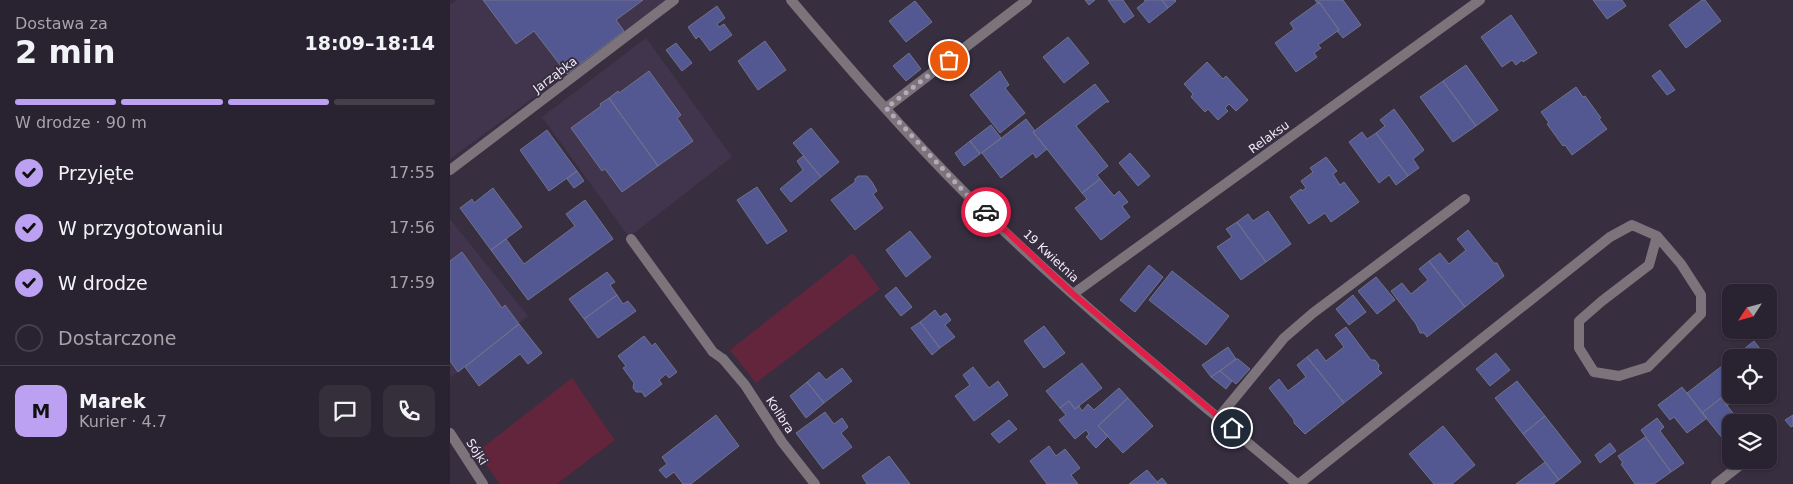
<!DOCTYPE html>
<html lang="pl">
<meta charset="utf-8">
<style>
:root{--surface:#292230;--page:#352f3c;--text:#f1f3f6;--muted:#a5a4ab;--line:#453f4c;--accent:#bca0f2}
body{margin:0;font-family:"DejaVu Sans",sans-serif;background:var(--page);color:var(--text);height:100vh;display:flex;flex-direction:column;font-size:19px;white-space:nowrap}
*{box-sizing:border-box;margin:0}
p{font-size:16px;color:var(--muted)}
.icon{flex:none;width:28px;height:28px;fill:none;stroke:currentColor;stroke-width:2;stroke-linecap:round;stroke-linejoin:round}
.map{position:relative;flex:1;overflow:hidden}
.side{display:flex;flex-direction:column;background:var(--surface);width:450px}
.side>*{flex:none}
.needle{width:32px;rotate:234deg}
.controls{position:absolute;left:1272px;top:284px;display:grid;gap:10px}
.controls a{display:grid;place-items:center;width:55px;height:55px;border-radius:10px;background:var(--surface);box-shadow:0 1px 4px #0004,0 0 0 1px var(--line);font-size:25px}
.pin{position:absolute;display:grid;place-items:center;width:42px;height:42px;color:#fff;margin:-21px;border:2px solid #fff;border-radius:50%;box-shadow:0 1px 5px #0007}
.courier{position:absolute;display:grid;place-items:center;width:50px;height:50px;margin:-25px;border:4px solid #e11d48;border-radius:50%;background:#fff;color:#222;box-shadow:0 1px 6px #0007}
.summary em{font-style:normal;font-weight:800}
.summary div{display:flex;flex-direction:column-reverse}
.summary{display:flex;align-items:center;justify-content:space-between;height:85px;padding:0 15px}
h1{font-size:32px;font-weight:800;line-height:38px}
.bar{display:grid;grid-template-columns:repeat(4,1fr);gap:8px 5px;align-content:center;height:60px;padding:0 15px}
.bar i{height:6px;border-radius:4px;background:var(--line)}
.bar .current{background:var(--accent)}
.bar p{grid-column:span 4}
.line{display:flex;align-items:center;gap:12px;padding:0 15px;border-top:1px solid var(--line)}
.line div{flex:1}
.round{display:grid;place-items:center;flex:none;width:52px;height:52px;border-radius:10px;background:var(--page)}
ol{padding:0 15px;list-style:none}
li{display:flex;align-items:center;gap:15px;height:55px}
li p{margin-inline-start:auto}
li .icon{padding:5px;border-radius:50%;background:var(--accent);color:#111;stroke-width:4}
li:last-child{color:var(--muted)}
li i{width:28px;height:28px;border:2px solid var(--line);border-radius:50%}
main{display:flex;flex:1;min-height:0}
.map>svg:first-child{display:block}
</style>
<main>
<section class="side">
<div class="summary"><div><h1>2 min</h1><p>Dostawa za</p></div><em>18:09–18:14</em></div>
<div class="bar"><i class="current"></i><i class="current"></i><i class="current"></i><i></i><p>W drodze · 90 m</p></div>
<ol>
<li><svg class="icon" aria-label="check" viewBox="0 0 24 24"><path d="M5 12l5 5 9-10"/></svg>Przyjęte<p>17:55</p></li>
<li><svg class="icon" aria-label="check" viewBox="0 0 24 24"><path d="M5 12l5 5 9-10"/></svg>W przygotowaniu<p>17:56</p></li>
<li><svg class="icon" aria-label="check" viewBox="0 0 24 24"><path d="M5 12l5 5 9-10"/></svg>W drodze<p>17:59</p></li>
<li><i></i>Dostarczone</li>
</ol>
<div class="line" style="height:90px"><b class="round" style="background:var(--accent);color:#111">M</b><div><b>Marek</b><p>Kurier · 4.7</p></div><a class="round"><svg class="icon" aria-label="chat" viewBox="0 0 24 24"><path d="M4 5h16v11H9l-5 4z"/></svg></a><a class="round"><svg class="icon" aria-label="phone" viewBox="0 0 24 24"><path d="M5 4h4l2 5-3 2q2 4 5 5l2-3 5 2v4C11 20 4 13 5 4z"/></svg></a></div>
</section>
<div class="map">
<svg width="1343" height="484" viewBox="0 0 1343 484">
<rect width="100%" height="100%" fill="#372e40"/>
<path fill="#41354d" d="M7,0h210l-217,159v-154z
M196,38l86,119 -103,80 -87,-120z
M0,219l78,97 -78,62z"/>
<path fill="#63253b" d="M403,253l27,36 -124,94 -26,-33z
M122,378l43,62 -58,44h-57l-23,-32z"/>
<path fill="#535892" stroke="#707388" d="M33,0h160l-27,20 8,11 -57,43 -33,-43 -18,13z
M635,0h10l-6,5z
M658,0h15l11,16 -10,7z
M694,0h18l6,8 -19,15 -12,-15 9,-7z
M712,0h13l1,1 -8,7z
M865,0h28l18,25 -18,13 -6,-7 2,-1 -20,-28 -1,2z
M1143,0h29l4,6 -19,13z
M1252,0h3l16,21 -35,27 -17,-23z
M465,1l17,21 -26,20 -17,-21z
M869,2l20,28 -21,15 3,3 -7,5 3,4 -21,15 -21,-29 19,-14 -4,-6z
M267,6l8,12 -8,6 2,3 5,-3 8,11 -22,16 -11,-15 -3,3 -8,-12z
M1061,15l26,38 -14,9 -1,-2 -6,5 -4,-5 -10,7 -21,-30z
M618,37l21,26 -25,20 -21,-26z
M315,41l21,29 -28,20 -20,-29z
M226,43l16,20 -10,8 -16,-21z
M459,53l12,16 -15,12 -13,-15z
M757,62l16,17 3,-3 22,24 -12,11 -7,-7 -4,4 3,3 -10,9 -10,-11 -3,3 -14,-15 2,-3 -9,-10z
M1016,65l32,45 -22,16 -33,-45z
M1210,70l15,20 -8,5 -15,-19z
M199,71l32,44 -4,3 16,23 -35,25 -49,-68 9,-7 1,2z
M550,71l9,14 -4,3 20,25 -25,20 -30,-38z
M993,81l33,45 -23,16 -33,-45z
M645,84l14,18h-3l-30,24 32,40 -11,9 3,4 -18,14 -49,-61z
M1126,87l7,10 2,-1 16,22 -2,1 8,10 -35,26 -7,-10 -2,1 -16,-22 2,-1 -8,-11z
M159,98l49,68 -36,26 -17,-23 -3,2 -31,-43 30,-22 -1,-2z
M944,109l30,41 -11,9 6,9 -11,8 -32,-43 9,-7 -5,-6z
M576,119l9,12 -2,1 14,17 -11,9 -3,-5 -32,25 -19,-25z
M541,125l10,13 -21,16 -10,-13z
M361,128l28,34 -18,15 -28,-34z
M97,130l30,41 -28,20 -29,-41z
M912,132l5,7 9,-6 32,43 -12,9 -7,-10 -10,8 -30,-41z
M520,141l10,13 -16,12 -9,-13z
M680,153l20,23 -12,10 -19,-23z
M353,156l18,21 -30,25 -11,-13 23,-19 -6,-9z
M876,157l11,14 -4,3 7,11 4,-3 15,20 -28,20 -6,-9 -16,11 -19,-27 11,-8 1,2 4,-3 -5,-7 12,-9 -3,-4z
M127,171l7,10 -10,7 -7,-9z
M408,176h9l5,6 5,9 -4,3 10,14 -28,22 -24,-30 24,-18v-3z
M650,179l14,17 5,-5 9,11 -6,4 8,11 -29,23 -26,-32 12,-9 -5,-6z
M307,187l30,44 -20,13 -30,-44z
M43,188l29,39 -31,23 -31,-42 12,-9 2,4z
M135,200l28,39 -85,61 -37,-50 15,-11 18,25 51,-38 -9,-12z
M818,211l23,33 -25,18 -29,-40 11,-8 5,7z
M787,222l29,40 -25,18 -24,-33 15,-10 -6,-8z
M1018,230l26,33h3l7,13 -39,31 -36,-46 11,-8 9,11 17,-14 -9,-11z
M460,231l21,26 -25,20 -20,-27z
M12,252l40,56 3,-3 14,19 -61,48 -8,-11v-100z
M979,261l36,46 -38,30 -3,-4h-4l-4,-9 -25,-33 11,-8 9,11 17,-14 -9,-11z
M699,265l14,12 -28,35 -15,-12z
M722,271l57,45 -23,29 -57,-45z
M157,272l8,10 -5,3 7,10 -33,24 -15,-20z
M926,277l19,23 -18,14 -19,-23z
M446,287l16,20 -11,9 -16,-20z
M167,295l6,9 5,-3 8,10 -38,27 -14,-19z
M903,295l13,17 -17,13 -13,-16z
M485,310l5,7 6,-4 5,7 -6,5 10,12 -15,11 -20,-26z
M470,322l20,26 -8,7 -21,-27z
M69,324l23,29 -14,11 -8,-10 -41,32 -14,-19z
M594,326l21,27 -21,15 -20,-27z
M896,327l25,33h4l4,5 -1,4 4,4 -38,30 -37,-46 10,-8 9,12 18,-14 -9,-12z
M194,336l8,10 3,-3 22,29 -8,6 -3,-4 -7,6 3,4 -17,13 -3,-5h-6l-3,-4 1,-5 -11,-15 3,-2 -8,-10z
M1304,341l13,17h-34z
M778,347l8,12 -25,18 -9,-12z
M1046,353l14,17 -20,16 -14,-17z
M857,357l37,46 -39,31 -11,-11v-3l-25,-32 10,-9 9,12 18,-14 -9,-12z
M786,359h2l12,10 -14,15 -16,-13z
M1281,359v36h3l-2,7 -5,4 -6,-8 -19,15 -15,-20z
M632,363l20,25 -27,21 -6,-8 -9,7 -14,-17z
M523,367l16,21 9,-7 10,14 -34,26 -19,-25 15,-11 -7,-10z
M392,368l10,13 -28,22 -17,-21 12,-10 7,8z
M770,371l12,10 -6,8 -15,-12z
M1067,381l28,35 -22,18 -28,-36z
M357,382l17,21 -18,15 -16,-22z
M1232,387l25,31 -20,15 -13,-16 -4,3 -12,-15z
M669,388l9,10 -30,28 10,10 -12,12 -10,-11 3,-3 -3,-4 -11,9 -16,-19 7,-5 -6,-7 9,-7 6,8 4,-3 3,5 6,-7 6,6z
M678,398l25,28 -30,27 -25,-27z
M1271,398l19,24h-9v27l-29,-36z
M375,412l9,12 8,-6 6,9 -7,6 11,14 -29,22 -27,-36z
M266,415l23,31 -48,38h-8l-9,-12 -8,6 -7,-8 8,-6 -5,-7z
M1343,415v11l-2,1 -6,-7z
M1095,416l36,46 -22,18 -36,-46z
M1207,418l7,9 -4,4 24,32 -13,9 -30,-42z
M559,420l8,9 -18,14 -8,-9z
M993,426l32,39 -23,19h-18l-25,-30z
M1195,437l26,35 -17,12h-19l-14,-20 2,-1 -5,-7z
M1160,443l6,8 -16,12 -5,-8z
M599,446l7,10 9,-7 15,19 -9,7 7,9h-31l-17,-23z
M439,456l21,28h-43l-5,-8z
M1095,462l14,18 -6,4h-37z
M697,470l12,14h-30z
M712,478l5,6h-8l-2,-2z"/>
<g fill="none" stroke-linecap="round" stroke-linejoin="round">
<path stroke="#7d747b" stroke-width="10" d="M181,239l82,113 10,7
M849,484l311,-247 22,-12 25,11 -8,29 -47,36 -23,20v27l15,24 25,4 29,-9 53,-53v-19l-20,-31 -24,-28"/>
<path stroke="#7d747b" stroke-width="10" d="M341,0c57,67 115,134 177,196 103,103 218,194 329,288
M436,108l141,-108
M0,170l224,-170
M623,294l407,-294
M273,359l22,26 37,57 33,42
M769,417l65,-79 29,-25 152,-114
M0,433l33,51
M1266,484l23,-18"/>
</g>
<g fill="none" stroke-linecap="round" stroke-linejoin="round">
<path stroke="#b1aab8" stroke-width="5" stroke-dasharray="0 9" d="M499,60l-63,48 82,88 18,16"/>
<path stroke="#e11d48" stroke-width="6" d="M536,212l87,82 159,134"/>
</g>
<g text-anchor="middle" stroke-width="4" stroke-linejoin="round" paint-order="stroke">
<g font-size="12" fill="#f2edf9" stroke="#372e40">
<text transform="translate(105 75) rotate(-37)" y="4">Jarząbka</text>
<text transform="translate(819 137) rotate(-36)" y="4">Relaksu</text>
<text transform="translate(601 256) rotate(43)" y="4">19 Kwietnia</text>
<text transform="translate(330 415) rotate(57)" y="4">Kolibra</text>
<text transform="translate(27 452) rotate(57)" y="4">Sójki</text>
</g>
</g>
</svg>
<div class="controls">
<a><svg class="needle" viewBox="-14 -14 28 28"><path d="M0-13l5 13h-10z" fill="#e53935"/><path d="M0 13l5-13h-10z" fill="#a5a4ab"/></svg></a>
<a><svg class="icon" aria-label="locate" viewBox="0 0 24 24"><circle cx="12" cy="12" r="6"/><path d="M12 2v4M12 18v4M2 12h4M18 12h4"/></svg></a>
<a><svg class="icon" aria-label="layers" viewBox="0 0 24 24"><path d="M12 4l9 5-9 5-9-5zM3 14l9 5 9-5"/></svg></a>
</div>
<div class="pin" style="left:499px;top:60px;background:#ea580c"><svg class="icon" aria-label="bag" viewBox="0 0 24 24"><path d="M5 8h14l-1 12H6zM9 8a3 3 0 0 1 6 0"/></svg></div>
<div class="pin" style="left:782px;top:428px;background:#1f2937"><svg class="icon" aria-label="home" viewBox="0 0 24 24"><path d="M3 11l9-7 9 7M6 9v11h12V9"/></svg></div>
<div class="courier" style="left:536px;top:212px"><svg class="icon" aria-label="car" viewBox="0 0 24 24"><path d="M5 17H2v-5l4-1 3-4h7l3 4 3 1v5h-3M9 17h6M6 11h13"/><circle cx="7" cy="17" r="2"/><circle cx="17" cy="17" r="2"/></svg></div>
</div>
</main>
